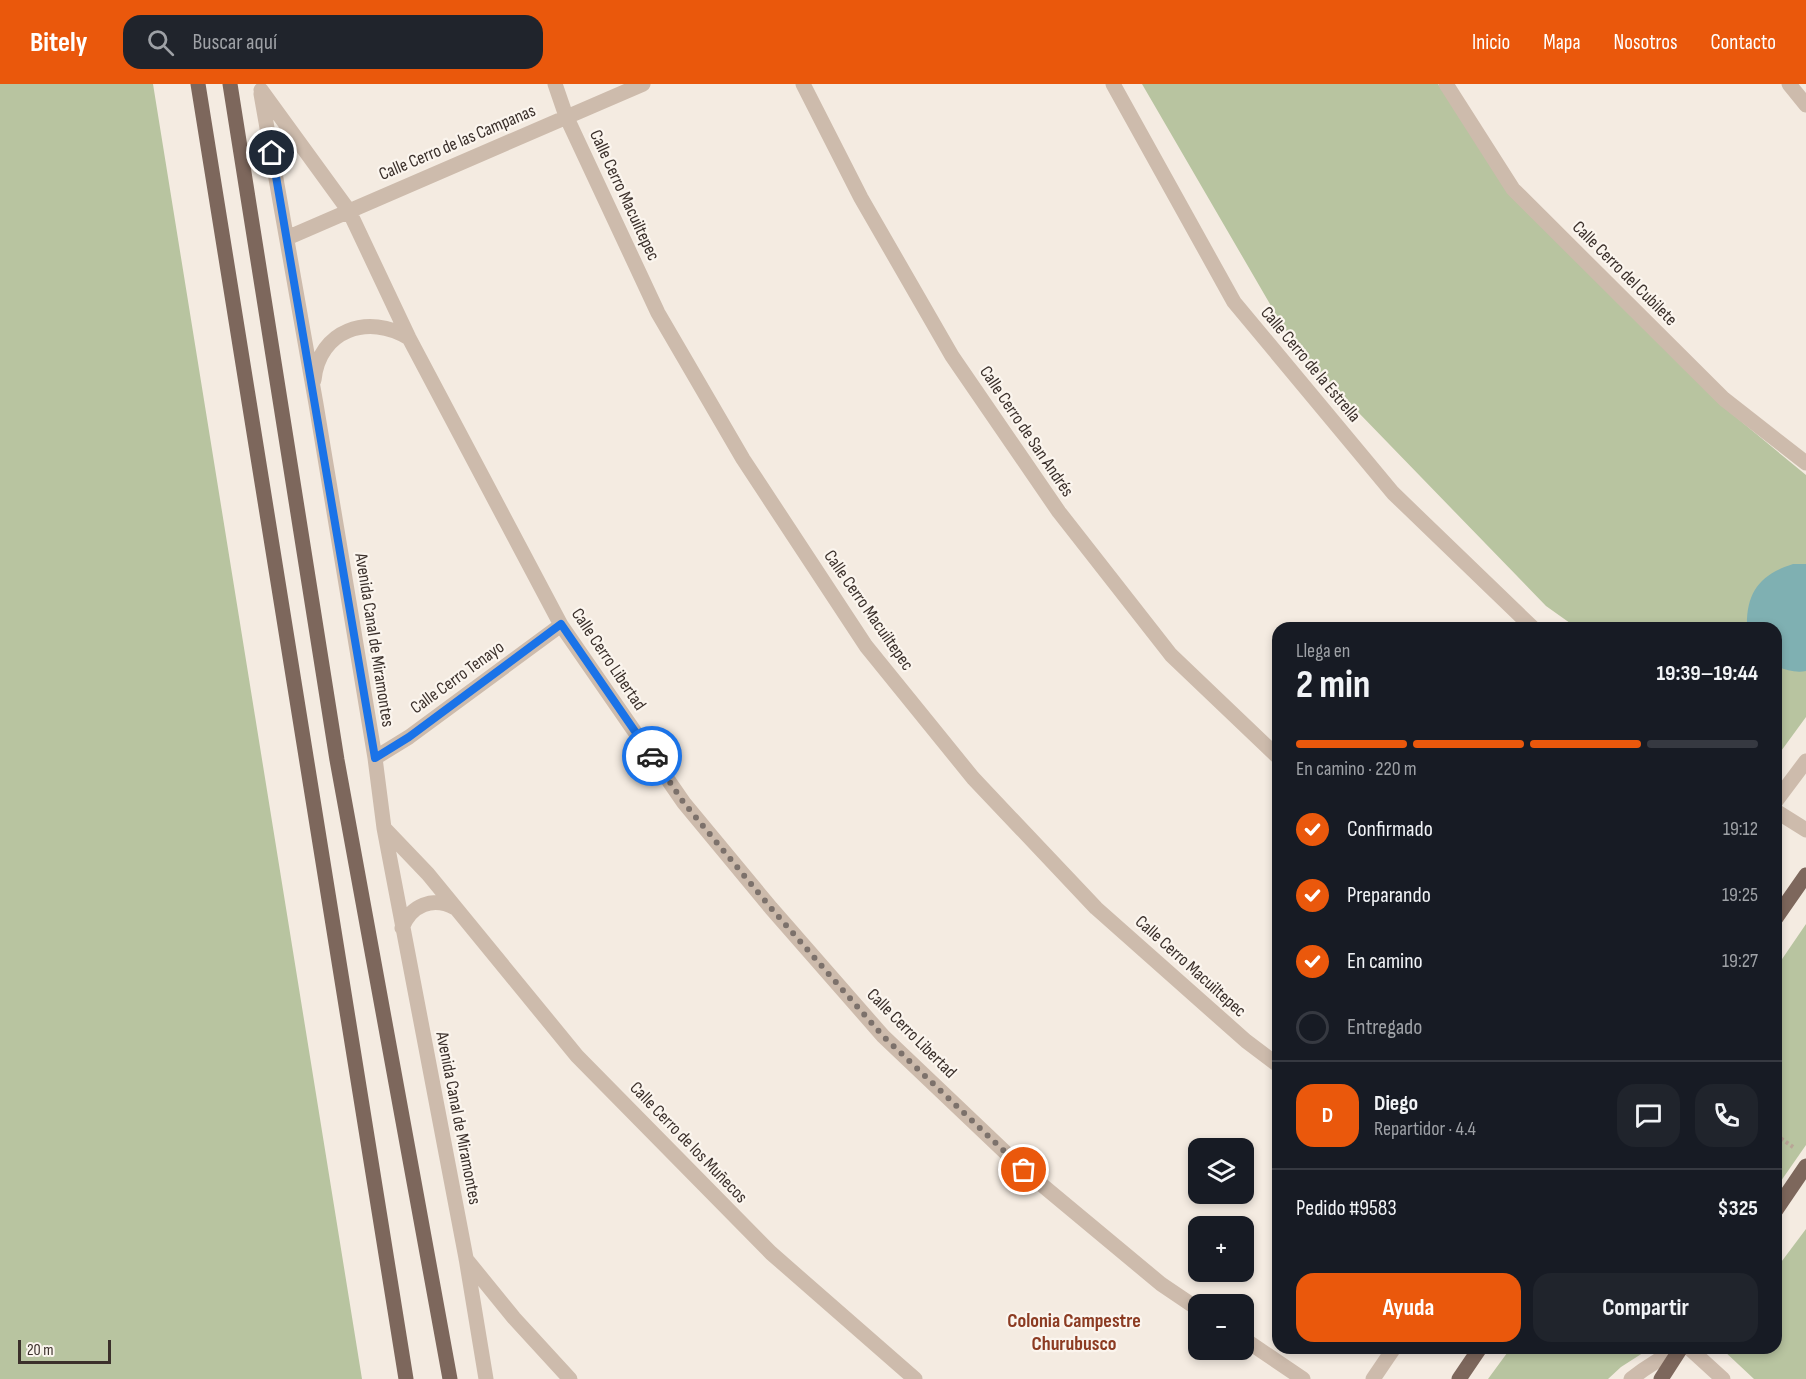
<!DOCTYPE html>
<html lang="es">
<meta charset="utf-8">
<style>
:root{--surface:#171b24;--page:#20242c;--text:#f1f3f6;--muted:#9ea1a6;--line:#363941;--accent:#ea580c}
body{margin:0;font-family:"Sofia Sans Condensed",sans-serif;background:var(--page);color:var(--text);height:100vh;display:flex;flex-direction:column;font-size:22px;white-space:nowrap}
*{box-sizing:border-box;margin:0}
p{font-size:20px;color:var(--muted)}
.icon{flex:none;width:33px;height:33px;fill:none;stroke:currentColor;stroke-width:2;stroke-linecap:round;stroke-linejoin:round}
.map{position:relative;flex:1;overflow:hidden}
.drawer{position:absolute;left:1272px;top:538px;width:510px;height:732px;display:flex;flex-direction:column;background:var(--surface);border-radius:18px;box-shadow:0 3px 9px #0003}
.drawer>*{flex:none}
.buttons{position:absolute;left:1188px;top:1054px;display:grid;gap:12px}
.buttons a{display:grid;place-items:center;width:66px;height:66px;border-radius:12px;background:var(--surface);box-shadow:0 3px 9px #0003;font-size:30px}
.scale{position:absolute;left:18px;bottom:15px;width:93px;box-sizing:border-box;padding-left:6px;border:3px solid #3b302b;border-top:0;font-size:16px;line-height:21px;white-space:nowrap;color:#3b302b;-webkit-text-stroke:4px #fbf5ee;paint-order:stroke}
.pin{position:absolute;display:grid;place-items:center;width:51px;height:51px;color:#fff;margin:-26px;border:3px solid #fff;border-radius:50%;box-shadow:0 2px 6px #0007}
.courier{position:absolute;display:grid;place-items:center;width:60px;height:60px;margin:-30px;border:4px solid #1a73e8;border-radius:50%;background:#fff;color:#222;box-shadow:0 2px 8px #0007}
.head em{font-style:normal;font-weight:700}
.head div{display:flex;flex-direction:column-reverse}
.head{display:flex;align-items:center;justify-content:space-between;height:102px;padding:0 24px}
h1{font-size:39px;font-weight:700;line-height:45px}
.bar{display:grid;grid-template-columns:repeat(4,1fr);gap:9px 6px;align-content:center;height:72px;padding:0 24px}
.bar i{height:8px;border-radius:4px;background:var(--line)}
.bar .selected{background:var(--accent)}
.bar p{grid-column:span 4}
.line{display:flex;align-items:center;gap:15px;padding:0 24px;border-top:2px solid var(--line)}
.line div{flex:1}
.round{display:grid;place-items:center;flex:none;width:63px;height:63px;border-radius:18px;background:var(--page)}
ol{padding:0 24px;list-style:none}
li{display:flex;align-items:center;gap:18px;height:66px}
li p{margin-inline-start:auto}
li .icon{padding:6px;border-radius:50%;background:var(--accent);color:#fff;stroke-width:4}
li:last-child{color:var(--muted)}
li i{width:33px;height:33px;border:3px solid var(--line);border-radius:50%}
.button{display:flex;gap:12px;margin-top:auto;padding:12px 24px}
.button a{flex:1;height:69px;border-radius:18px;background:var(--accent);color:#fff;font-size:24px;font-weight:700;line-height:69px;text-align:center}
.button a+a{background:var(--page);color:var(--text)}
header{display:flex;align-items:center;gap:36px;box-sizing:border-box;height:84px;padding:0 30px;background:var(--accent);color:#fff}
header strong{font-size:28px}
nav{display:flex;gap:33px;margin-inline-start:auto;font-size:21px}
.search{width:420px;height:54px;background:var(--page);display:flex;align-items:center;gap:15px;box-sizing:border-box;padding:0 21px;border-radius:18px;color:var(--muted);font-size:22px}
.map>svg:first-child{display:block}
</style>
<header>
<strong>Bitely</strong>
<div class="search"><svg class="icon" aria-label="search" viewBox="0 0 24 24"><circle cx="10" cy="10" r="6"/><path d="M15 15l6 6"/></svg>Buscar aquí</div>
<nav><a>Inicio</a><a>Mapa</a><a>Nosotros</a><a>Contacto</a></nav>
</header>
<div class="map">
<svg width="1806" height="1295" viewBox="0 0 1806 1295">
<rect width="100%" height="100%" fill="#f4ebe1"/>
<path fill="#b8c4a0" d="M0,0h153l209,1295h-362z
M1142,0h296l70,108 212,212 86,71v242l-30,41v-130h-199l-31,-22 -251,-259z
M1806,840v221l-30,43v-220z
M1806,1145v150h-52l-32,-30 54,-1v-79z
M1510,1265v-1l139,1 -28,18 -13,12h-120z"/>
<path fill="#7fb0b2" d="M1793,480h13v107c-10,2 -21,-1 -30,-5v-38h-29c-1,-35 12,-53 46,-64z"/>
<g fill="none" stroke-linecap="round" stroke-linejoin="round">
<path stroke="#b9a596" stroke-width="4" stroke-dasharray="3 3" stroke-linecap="butt" d="M1776,1051l17,12"/>
<path stroke="#cdbbac" stroke-width="15" d="M555,0l11,32 92,197 85,146 123,187 107,132 123,130 150,133 32,24
M803,0l58,114 91,158 107,156 112,143 107,102
M1113,0l121,218 159,191 140,135
M1446,0l67,105 211,210 82,64
M1789,0l17,21
M261,6l88,121 60,127 152,287 123,178 87,105 112,128 141,134 137,114 37,25
M261,10l55,310 59,354 9,70 82,430 20,121
M287,154l356,-154
M314,296c5,-50 54,-67 95,-42
M375,674l34,-21 152,-112
M1776,717l30,-40
M1776,727l30,19
M384,744l44,46 149,182 194,197 144,126
M402,844c9,-23 31,-32 53,-20
M466,1175l48,59 56,61
M1244,1255l59,40
M1689,1264l34,31
M1373,1295l21,-31
M1631,1295l12,-9 34,-22"/>
<path stroke="#7d675c" stroke-width="15" d="M198,0l208,1295
M230,0l107,676 113,619
M1776,834l30,-43
M1776,1126l30,-44
M1459,1295l21,-31
M1661,1295l20,-31"/>
</g>
<g fill="none" stroke-linecap="round" stroke-linejoin="round">
<path stroke="#7c716b" stroke-width="6" stroke-dasharray="0 10.8" d="M652,672l32,47 87,105 112,128 141,134"/>
<path stroke="#1a73e8" stroke-width="8" d="M272,69l103,605 34,-21 152,-113 91,132"/>
</g>
<g text-anchor="middle" stroke-width="4.5" stroke-linejoin="round" paint-order="stroke">
<g font-size="18" fill="#3b302b" stroke="#fbf5ee">
<text transform="translate(457 58) rotate(-23)" y="6">Calle Cerro de las Campanas</text>
<text transform="translate(625 111) rotate(65)" y="6">Calle Cerro Macuiltepec</text>
<text transform="translate(1625 189) rotate(45)" y="6">Calle Cerro del Cubilete</text>
<text transform="translate(1311 280) rotate(50)" y="6">Calle Cerro de la Estrella</text>
<text transform="translate(1027 347) rotate(56)" y="6">Calle Cerro de San Andrés</text>
<text transform="translate(869 526) rotate(55)" y="6">Calle Cerro Macuiltepec</text>
<text transform="translate(375 556) rotate(81)" y="6">Avenida Canal de Miramontes</text>
<text transform="translate(609 575) rotate(56)" y="6">Calle Cerro Libertad</text>
<text transform="translate(457 593) rotate(-36)" y="6">Calle Cerro Tenayo</text>
<text transform="translate(1191 882) rotate(42)" y="6">Calle Cerro Macuiltepec</text>
<text transform="translate(912 949) rotate(45)" y="6">Calle Cerro Libertad</text>
<text transform="translate(459 1034) rotate(79)" y="6">Avenida Canal de Miramontes</text>
<text transform="translate(689 1058) rotate(46)" y="6">Calle Cerro de los Muñecos</text>
</g>
<g font-size="20" font-weight="bold" fill="#8c3b22" stroke="#fbf5ee">
<text x="1074" y="1243">Colonia Campestre<tspan x="1074" dy="23">Churubusco</tspan></text>
</g>
</g>
</svg>
<div class="buttons">
<a><svg class="icon" aria-label="layers" viewBox="0 0 24 24"><path d="M12 4l9 5-9 5-9-5zM3 14l9 5 9-5"/></svg></a>
<a>+</a>
<a>−</a>
</div>
<div class="scale">20 m</div>
<div class="pin" style="left:1024px;top:1086px;background:#ea580c"><svg class="icon" aria-label="bag" viewBox="0 0 24 24"><path d="M5 8h14l-1 12H6zM9 8a3 3 0 0 1 6 0"/></svg></div>
<div class="pin" style="left:272px;top:69px;background:#1f2937"><svg class="icon" aria-label="home" viewBox="0 0 24 24"><path d="M3 11l9-7 9 7M6 9v11h12V9"/></svg></div>
<div class="courier" style="left:652px;top:672px"><svg class="icon" aria-label="car" viewBox="0 0 24 24"><path d="M5 17H2v-5l4-1 3-4h7l3 4 3 1v5h-3M9 17h6M6 11h13"/><circle cx="7" cy="17" r="2"/><circle cx="17" cy="17" r="2"/></svg></div>
<section class="drawer">
<div class="head"><div><h1>2 min</h1><p>Llega en</p></div><em>19:39–19:44</em></div>
<div class="bar"><i class="selected"></i><i class="selected"></i><i class="selected"></i><i></i><p>En camino · 220 m</p></div>
<ol>
<li><svg class="icon" aria-label="check" viewBox="0 0 24 24"><path d="M5 12l5 5 9-10"/></svg>Confirmado<p>19:12</p></li>
<li><svg class="icon" aria-label="check" viewBox="0 0 24 24"><path d="M5 12l5 5 9-10"/></svg>Preparando<p>19:25</p></li>
<li><svg class="icon" aria-label="check" viewBox="0 0 24 24"><path d="M5 12l5 5 9-10"/></svg>En camino<p>19:27</p></li>
<li><i></i>Entregado</li>
</ol>
<div class="line" style="height:108px"><b class="round" style="background:var(--accent);color:#fff">D</b><div><b>Diego</b><p>Repartidor · 4.4</p></div><a class="round"><svg class="icon" aria-label="chat" viewBox="0 0 24 24"><path d="M4 5h16v11H9l-5 4z"/></svg></a><a class="round"><svg class="icon" aria-label="phone" viewBox="0 0 24 24"><path d="M5 4h4l2 5-3 2q2 4 5 5l2-3 5 2v4C11 20 4 13 5 4z"/></svg></a></div>
<div class="line" style="height:78px"><div>Pedido #9583</div><b>$325</b></div>
<div class="button"><a>Ayuda</a><a>Compartir</a></div>
</section>
</div>
